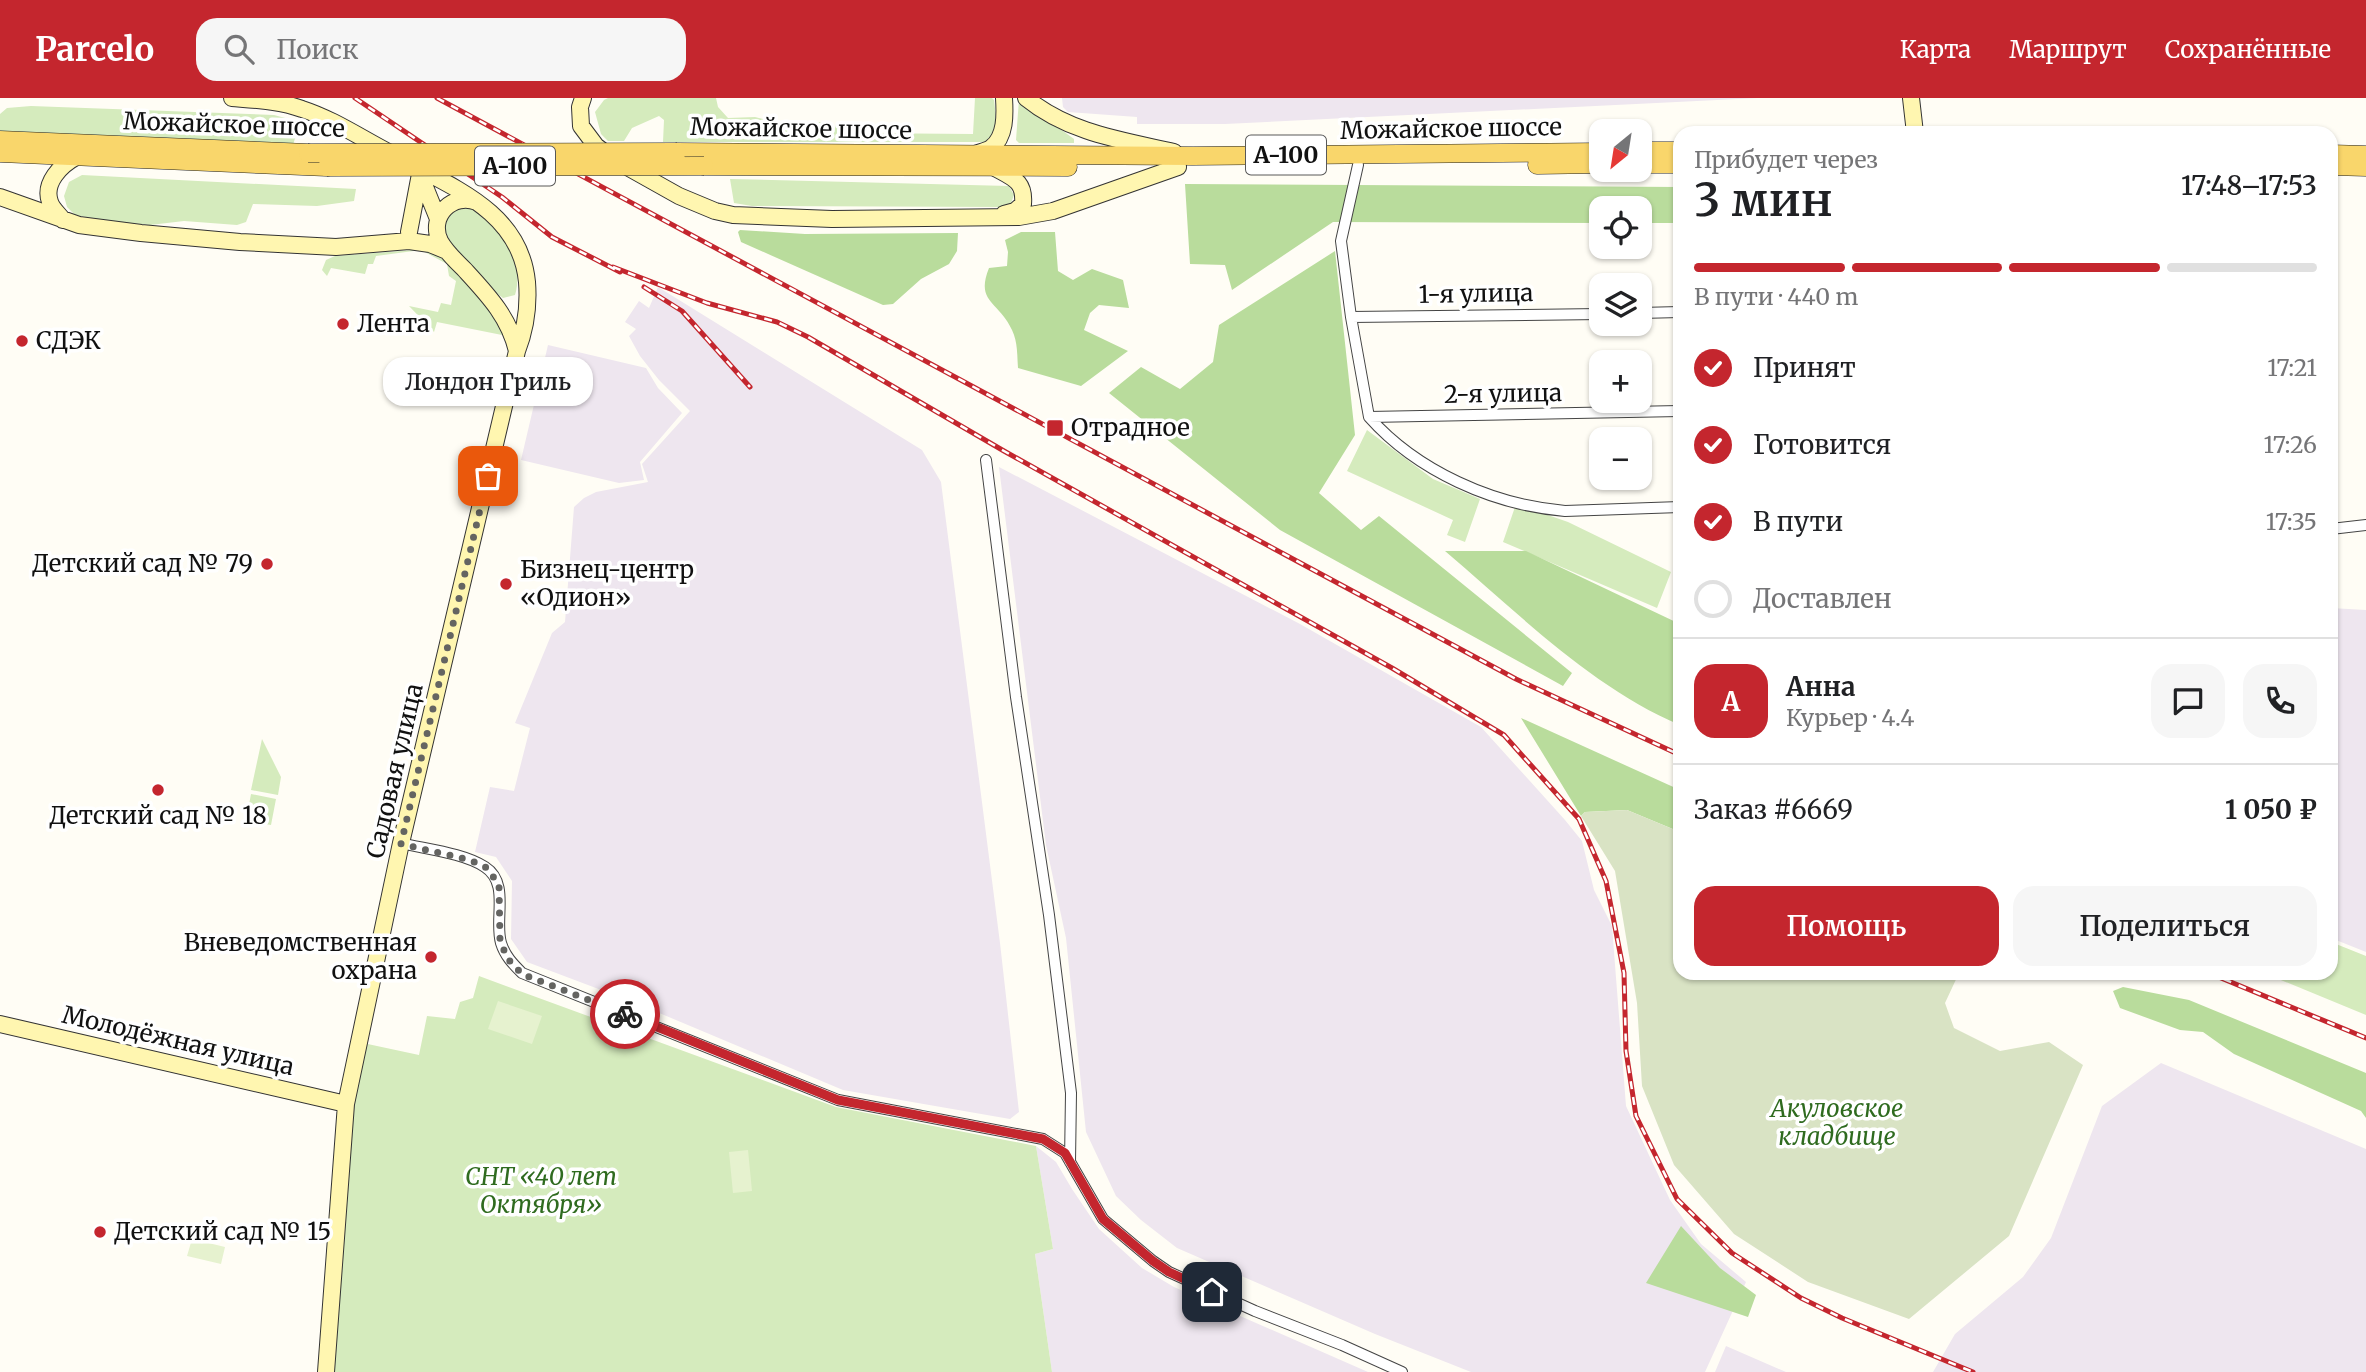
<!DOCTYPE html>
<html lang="ru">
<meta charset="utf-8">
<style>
:root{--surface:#fff;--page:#f6f6f6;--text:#202124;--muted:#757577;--line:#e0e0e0;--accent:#c4262e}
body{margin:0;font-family:Merriweather,serif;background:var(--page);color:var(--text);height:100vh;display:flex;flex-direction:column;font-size:26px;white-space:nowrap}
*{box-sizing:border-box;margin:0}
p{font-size:23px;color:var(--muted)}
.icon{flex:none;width:38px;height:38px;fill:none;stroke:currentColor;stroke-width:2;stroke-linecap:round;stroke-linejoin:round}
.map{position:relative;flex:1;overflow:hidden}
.details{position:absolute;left:1673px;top:28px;width:665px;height:854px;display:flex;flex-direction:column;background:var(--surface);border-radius:21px;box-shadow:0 2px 5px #0004}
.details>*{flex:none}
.needle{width:46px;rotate:210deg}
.controls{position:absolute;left:1589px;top:21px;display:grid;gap:14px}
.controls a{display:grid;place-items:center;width:63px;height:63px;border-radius:14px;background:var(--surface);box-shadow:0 2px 5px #0004;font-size:35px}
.pin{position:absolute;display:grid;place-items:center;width:60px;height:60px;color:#fff;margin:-30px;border-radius:14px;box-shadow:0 4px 10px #0006}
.courier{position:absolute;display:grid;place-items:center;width:70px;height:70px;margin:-35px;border:5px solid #c4262e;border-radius:50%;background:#fff;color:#222;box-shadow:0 2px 9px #0007}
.bubble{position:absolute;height:49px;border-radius:21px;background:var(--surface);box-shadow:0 2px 5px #0004;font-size:23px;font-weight:600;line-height:49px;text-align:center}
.headline em{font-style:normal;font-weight:600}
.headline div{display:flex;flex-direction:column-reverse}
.headline{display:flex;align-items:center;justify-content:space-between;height:119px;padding:0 21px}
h1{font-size:46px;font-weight:600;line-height:52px}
.bar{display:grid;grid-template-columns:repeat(4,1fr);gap:10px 7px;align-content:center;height:84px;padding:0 21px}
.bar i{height:9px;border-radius:5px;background:var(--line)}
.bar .on{background:var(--accent)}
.bar p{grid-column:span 4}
.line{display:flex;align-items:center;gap:18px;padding:0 21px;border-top:2px solid var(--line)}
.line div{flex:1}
.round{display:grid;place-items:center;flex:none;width:74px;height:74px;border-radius:21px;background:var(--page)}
ol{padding:0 21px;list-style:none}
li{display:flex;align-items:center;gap:21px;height:77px}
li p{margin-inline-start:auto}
li .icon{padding:7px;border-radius:50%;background:var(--accent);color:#fff;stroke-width:4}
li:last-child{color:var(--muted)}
li i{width:38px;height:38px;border:4px solid var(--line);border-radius:50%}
.action{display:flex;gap:14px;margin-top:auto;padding:14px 21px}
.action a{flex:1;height:80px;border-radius:21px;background:var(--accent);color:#fff;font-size:28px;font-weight:600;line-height:80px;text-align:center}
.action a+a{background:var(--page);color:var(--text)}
header{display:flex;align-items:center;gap:42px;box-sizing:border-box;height:98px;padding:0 35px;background:var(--accent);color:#fff}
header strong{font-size:33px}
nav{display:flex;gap:38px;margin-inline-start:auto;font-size:24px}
.search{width:490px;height:63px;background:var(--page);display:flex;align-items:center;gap:18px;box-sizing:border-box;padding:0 24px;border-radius:21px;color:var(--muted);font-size:26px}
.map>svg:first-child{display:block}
</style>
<header>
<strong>Parcelo</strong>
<div class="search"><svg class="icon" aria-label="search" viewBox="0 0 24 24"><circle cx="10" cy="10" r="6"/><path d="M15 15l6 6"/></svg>Поиск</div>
<nav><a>Карта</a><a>Маршрут</a><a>Сохранённые</a></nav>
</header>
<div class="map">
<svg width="2366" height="1274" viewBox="0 0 2366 1274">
<rect width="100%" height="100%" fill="#fffdf5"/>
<path fill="#eee6ef" d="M1062,0h696l-533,26h-88v-7l-69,-5 -5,-5z
M658,189l264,163 19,32 59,461 19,169 -9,7 -167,-29 -210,-88 -106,-40 -16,-23 1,-58 -16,-24 -21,-5 15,-65 24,4 16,-63 -15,-5 37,-90 13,-11 9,-115 10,-9 12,-6 52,-10 -6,-18 48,-53 -31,-31 -19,-24 -11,-20 7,-7 -11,-7 14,-21 10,7z
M548,247l98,23 12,20 24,25 -42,49 4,18 -25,3 -98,-23z
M999,369l301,157 181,103 84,93 17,21 12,49 18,36 14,180 44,94 31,44 45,38 -41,90h-234l-96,-38 -198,-86 -36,-28 -25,-24 -30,-64 -20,-194 -20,-93z
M2331,510l35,2v342l-35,-14z
M2161,965l205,86v223h-433l22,-38 68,-57 28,-39 51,-132z
M1036,1048l20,16 16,27 27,40 43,39 32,19 194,85h-316l-17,-118 18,-5z
M1726,1248l60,26h-71z"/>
<path fill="#d5ebbd" d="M608,0h108l2,9 10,11 27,-1 41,10 8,-5h23l3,8 5,-2 1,-4 15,2 3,7 119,1 2,-36h17l2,2c2,15 4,32 -9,42h-322l1,-22 -5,-4 -27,12 -8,13h-16l-7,-7 -6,-22 9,-12z
M1019,1l55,40v4h-55l-3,-3z
M31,8l243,9 26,7 -7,23 -280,-11 -13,-3v-17l7,-6z
M82,77l274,14 -2,12 -37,5 -64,-2 -7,18 -9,3 -53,-4 -34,4 -43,-4 -32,-6 -8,-8 -3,-11 5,-14z
M730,81l279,7 5,9 -3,8 -8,4 -251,-1 -18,-3z
M469,106c9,7 24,14 31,24 13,19 22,44 15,67l-12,3 -8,-6c-18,-19 -87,-77 -26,-88z
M426,151l17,5 58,67 6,15 -70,-14 -3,10 -25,-26 29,6 3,-9 10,2 5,-24 -7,-5 -2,-12 -26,-14 -45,6 -3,8h-5l-3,10 -34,-6 -4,8 -5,-6 4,-10 9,-4z
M1367,332l66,49 47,20 -15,43 -18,-7 6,-15 -106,-49z
M1516,406l52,18 103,50 -14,36 -154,-66z
M262,641l19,38 -3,18 -27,-5z
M251,696l25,5 -5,26 -25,-4z
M2331,844l35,14v59l-102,-42h67z
M479,878l357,131 200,39 17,103 -18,5 17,118h-720l21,-268 10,-61 56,12 8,-39 28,3 5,-17 13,-4z"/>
<path fill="#b9dc9c" d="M1185,86l495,3v36h-40v-15h-39v15l-268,-1 -101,68 -7,-25 -35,-1z
M740,132l65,4 153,-1 -1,18 -8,13 -28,15 -28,25 -10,1 -142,-63 -3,-10z
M1021,134h34l3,39 15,9 19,-11 31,11 6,28 -30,-3 -9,8 -6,17 44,21 -47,35 -63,-18c-1,-13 0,-25 -6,-38 -13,-29 -37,-27 -23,-62l18,-2 1,-14 -3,-12z
M1335,153l20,184 -36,58 42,37 18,-14 193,157 -9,13 -283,-156 -171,-137 32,-26 39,22 33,-27 6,-37z
M1445,453h81l154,73v101c-89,-38 -162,-112 -235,-174z
M1521,620l159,72v42l-53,-22 -42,2 -4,4z
M2123,889l66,13 177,73v45l-5,-7 -127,-57 -31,-22 -23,-2 -60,-22 -7,-17z
M1681,1128l39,42 36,27 -8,22 -102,-34z"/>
<path fill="#d9e3c4" d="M1627,712l53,22v141h279l-14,30 9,25 46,23 49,-9 34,23 -74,171 -100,83 -101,-37 -74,-48 -60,-69 -32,-79 -5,-83 -22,-132 -34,-55 4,-4z"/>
<path fill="#e6f2cf" d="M498,903l44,15 -10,28 -44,-15z
M748,1052l4,41 -19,2 -4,-41z
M192,1141l33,8 -4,17 -34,-8z"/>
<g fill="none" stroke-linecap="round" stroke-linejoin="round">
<g stroke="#444" stroke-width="12">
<path id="street" d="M1358,67l-17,76 10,76 18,100
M1640,215l40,-1
M1351,219l250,-3
M1369,319c48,54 124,88 196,94l115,-4
M1369,319l311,-6
M986,362l30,237 33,218 22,178 -1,69
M2331,431l35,-4
M401,745c24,6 63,10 84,24 25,16 9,52 16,76 4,13 12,21 21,30l316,127 205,39 22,14 38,66 50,42 16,11 86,39 87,34 60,27"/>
</g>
<g stroke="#333" stroke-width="18">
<path id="secondary" d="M232,0c24,2 48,3 70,11 31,10 59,29 88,44
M583,0l-3,9 1,19 15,20 17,13 66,37 36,15 18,4 99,4 187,-2 34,-6 125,-44
M1026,0c43,35 95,42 148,54
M1911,0l4,35
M975,56c4,-2 12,-3 16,-6 15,-11 14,-34 13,-50
M995,70c18,10 30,13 28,36l-8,7 -11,3
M419,74l19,47
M0,99l79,28 62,8 99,9 96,5 73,-6 21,3 17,7
M477,104c-24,-10 -49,14 -37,39 6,11 16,20 25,29 23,25 44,47 52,81
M63,122c-4,-6 -11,-11 -13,-18 -7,-19 11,-37 26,-45
M409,134l11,-58
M0,926l346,80
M326,1274l20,-268 55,-261 116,-492c9,-23 12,-44 10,-69 -6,-63 -61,-89 -111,-115"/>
</g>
<g stroke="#222" stroke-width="19">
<path id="primary" d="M0,42l308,13
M1640,53h40
M677,54l516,4 408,-4
M0,55l327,14
M2331,56l35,1
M1640,66h40
M1537,67l64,-1
M704,68l364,1
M2331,68l35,1"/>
</g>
<use href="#street" stroke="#fff" stroke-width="10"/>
<use href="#secondary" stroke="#fff6b0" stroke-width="16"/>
<use href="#primary" stroke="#f9d66b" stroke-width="18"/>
<g stroke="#c4262e" stroke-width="5">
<path id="rail" d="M355,0l147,99 50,40 68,35
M437,0l1079,581 164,76
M613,169l94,36 70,19 31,15 196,114 388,217 112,67 75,84 27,62 18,92 2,78 10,65 41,83 55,54 69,45 41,20 131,54
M644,189l38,24 68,76
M2209,875l157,65"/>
</g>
<use href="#rail" stroke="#fff" stroke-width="2.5" stroke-dasharray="8" stroke-linecap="butt"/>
<g stroke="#222" stroke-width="19" stroke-linecap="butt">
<path id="primary-bridge" d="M308,55l369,-1
M327,69l377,-1"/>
</g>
<use href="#primary-bridge" stroke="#f9d66b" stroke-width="18"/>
</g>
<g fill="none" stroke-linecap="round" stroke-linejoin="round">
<path stroke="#646461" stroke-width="7" stroke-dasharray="0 12.6" d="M488,378l-87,368 69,16 17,8 12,17 1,55 7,18 15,16 103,40"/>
<path stroke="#c4262e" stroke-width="9" d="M625,916l213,86 205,39 22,14 38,66 50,42 16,11 43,20"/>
</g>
<g fill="#c4262e" stroke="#fff" stroke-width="2.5">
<circle cx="343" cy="226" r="7"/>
<circle cx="22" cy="243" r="7"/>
<rect x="1046" y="321" width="18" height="18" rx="3.5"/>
<circle cx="267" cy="466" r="7"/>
<circle cx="506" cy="486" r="7"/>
<circle cx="158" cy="692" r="7"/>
<circle cx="431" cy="859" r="7"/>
<circle cx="100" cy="1134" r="7"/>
</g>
<g text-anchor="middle" stroke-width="7" stroke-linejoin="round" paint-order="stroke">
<g fill="#fff" stroke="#585858" stroke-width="2">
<rect x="1246" y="37.5" width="80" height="39" rx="5"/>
<rect x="475" y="48.5" width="80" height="39" rx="5"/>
</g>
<g font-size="23" font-weight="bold" fill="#111">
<text x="1286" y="65">А-100</text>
<text x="515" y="76">А-100</text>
</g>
<g font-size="24" fill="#111" stroke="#fff">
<text transform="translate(234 27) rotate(2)" y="8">Можайское шоссе</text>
<text transform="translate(801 31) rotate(1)" y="8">Можайское шоссе</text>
<text transform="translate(1451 31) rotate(-1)" y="8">Можайское шоссе</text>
<text transform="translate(1476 196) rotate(-1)" y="8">1-я улица</text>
<text transform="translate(1503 296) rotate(-1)" y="8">2-я улица</text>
<text transform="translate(395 673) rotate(-77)" y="8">Садовая улица</text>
<text transform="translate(178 943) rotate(13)" y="8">Молодёжная улица</text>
</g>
<g font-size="24" fill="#111" stroke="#fff" text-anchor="start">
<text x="357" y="234">Лента</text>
<text x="36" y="251">СДЭК</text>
<text x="1071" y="338">Отрадное</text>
<text x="253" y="474" text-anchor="end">Детский сад № 79</text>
<text x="520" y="480">Бизнец-центр<tspan x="520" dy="28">«Одион»</tspan></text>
<text x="158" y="726" text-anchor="middle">Детский сад № 18</text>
<text x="417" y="853" text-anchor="end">Вневедомственная<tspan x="417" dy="28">охрана</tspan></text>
<text x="114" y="1142">Детский сад № 15</text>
</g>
<g font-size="24" font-style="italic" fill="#2f6b1f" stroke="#fff">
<text x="1837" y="1019">Акуловское<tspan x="1837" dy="28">кладбище</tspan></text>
<text x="541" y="1087">СНТ «40 лет<tspan x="541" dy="28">Октября»</tspan></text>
</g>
</g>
</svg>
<div class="controls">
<a><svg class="needle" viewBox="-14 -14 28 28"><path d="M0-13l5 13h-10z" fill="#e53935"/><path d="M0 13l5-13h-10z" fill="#757577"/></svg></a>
<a><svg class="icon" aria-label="locate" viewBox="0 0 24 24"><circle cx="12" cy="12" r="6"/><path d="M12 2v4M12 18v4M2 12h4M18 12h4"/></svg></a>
<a><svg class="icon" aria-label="layers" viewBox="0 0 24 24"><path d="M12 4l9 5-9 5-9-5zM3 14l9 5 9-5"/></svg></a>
<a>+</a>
<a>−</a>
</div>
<div class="pin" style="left:488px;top:378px;background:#ea580c"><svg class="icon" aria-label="bag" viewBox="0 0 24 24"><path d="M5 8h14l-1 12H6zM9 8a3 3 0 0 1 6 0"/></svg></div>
<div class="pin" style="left:1212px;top:1194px;background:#1f2937"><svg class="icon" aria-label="home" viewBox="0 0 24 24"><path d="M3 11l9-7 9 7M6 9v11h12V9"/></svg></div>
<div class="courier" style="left:625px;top:916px"><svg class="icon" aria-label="bike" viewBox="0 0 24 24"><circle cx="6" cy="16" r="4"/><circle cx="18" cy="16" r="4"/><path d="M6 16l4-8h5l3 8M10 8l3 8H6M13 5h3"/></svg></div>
<div class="bubble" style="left:383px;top:259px;width:210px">Лондон Гриль</div>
<section class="details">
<div class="headline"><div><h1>3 мин</h1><p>Прибудет через</p></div><em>17:48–17:53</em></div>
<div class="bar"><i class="on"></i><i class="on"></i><i class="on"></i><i></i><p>В пути · 440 m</p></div>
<ol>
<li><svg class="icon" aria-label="check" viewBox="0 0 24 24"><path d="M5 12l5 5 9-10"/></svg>Принят<p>17:21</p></li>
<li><svg class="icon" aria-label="check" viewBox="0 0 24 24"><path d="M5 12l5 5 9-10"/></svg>Готовится<p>17:26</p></li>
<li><svg class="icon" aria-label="check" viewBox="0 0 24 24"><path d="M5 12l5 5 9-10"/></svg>В пути<p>17:35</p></li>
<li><i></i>Доставлен</li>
</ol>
<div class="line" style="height:126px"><b class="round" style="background:var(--accent);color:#fff">А</b><div><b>Анна</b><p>Курьер · 4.4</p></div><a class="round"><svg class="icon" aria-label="chat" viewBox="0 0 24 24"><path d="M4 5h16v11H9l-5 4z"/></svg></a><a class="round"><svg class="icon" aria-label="phone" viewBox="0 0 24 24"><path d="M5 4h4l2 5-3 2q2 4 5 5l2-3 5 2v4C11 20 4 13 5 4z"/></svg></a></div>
<div class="line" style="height:91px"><div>Заказ #6669</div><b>1 050 ₽</b></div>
<div class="action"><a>Помощь</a><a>Поделиться</a></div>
</section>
</div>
